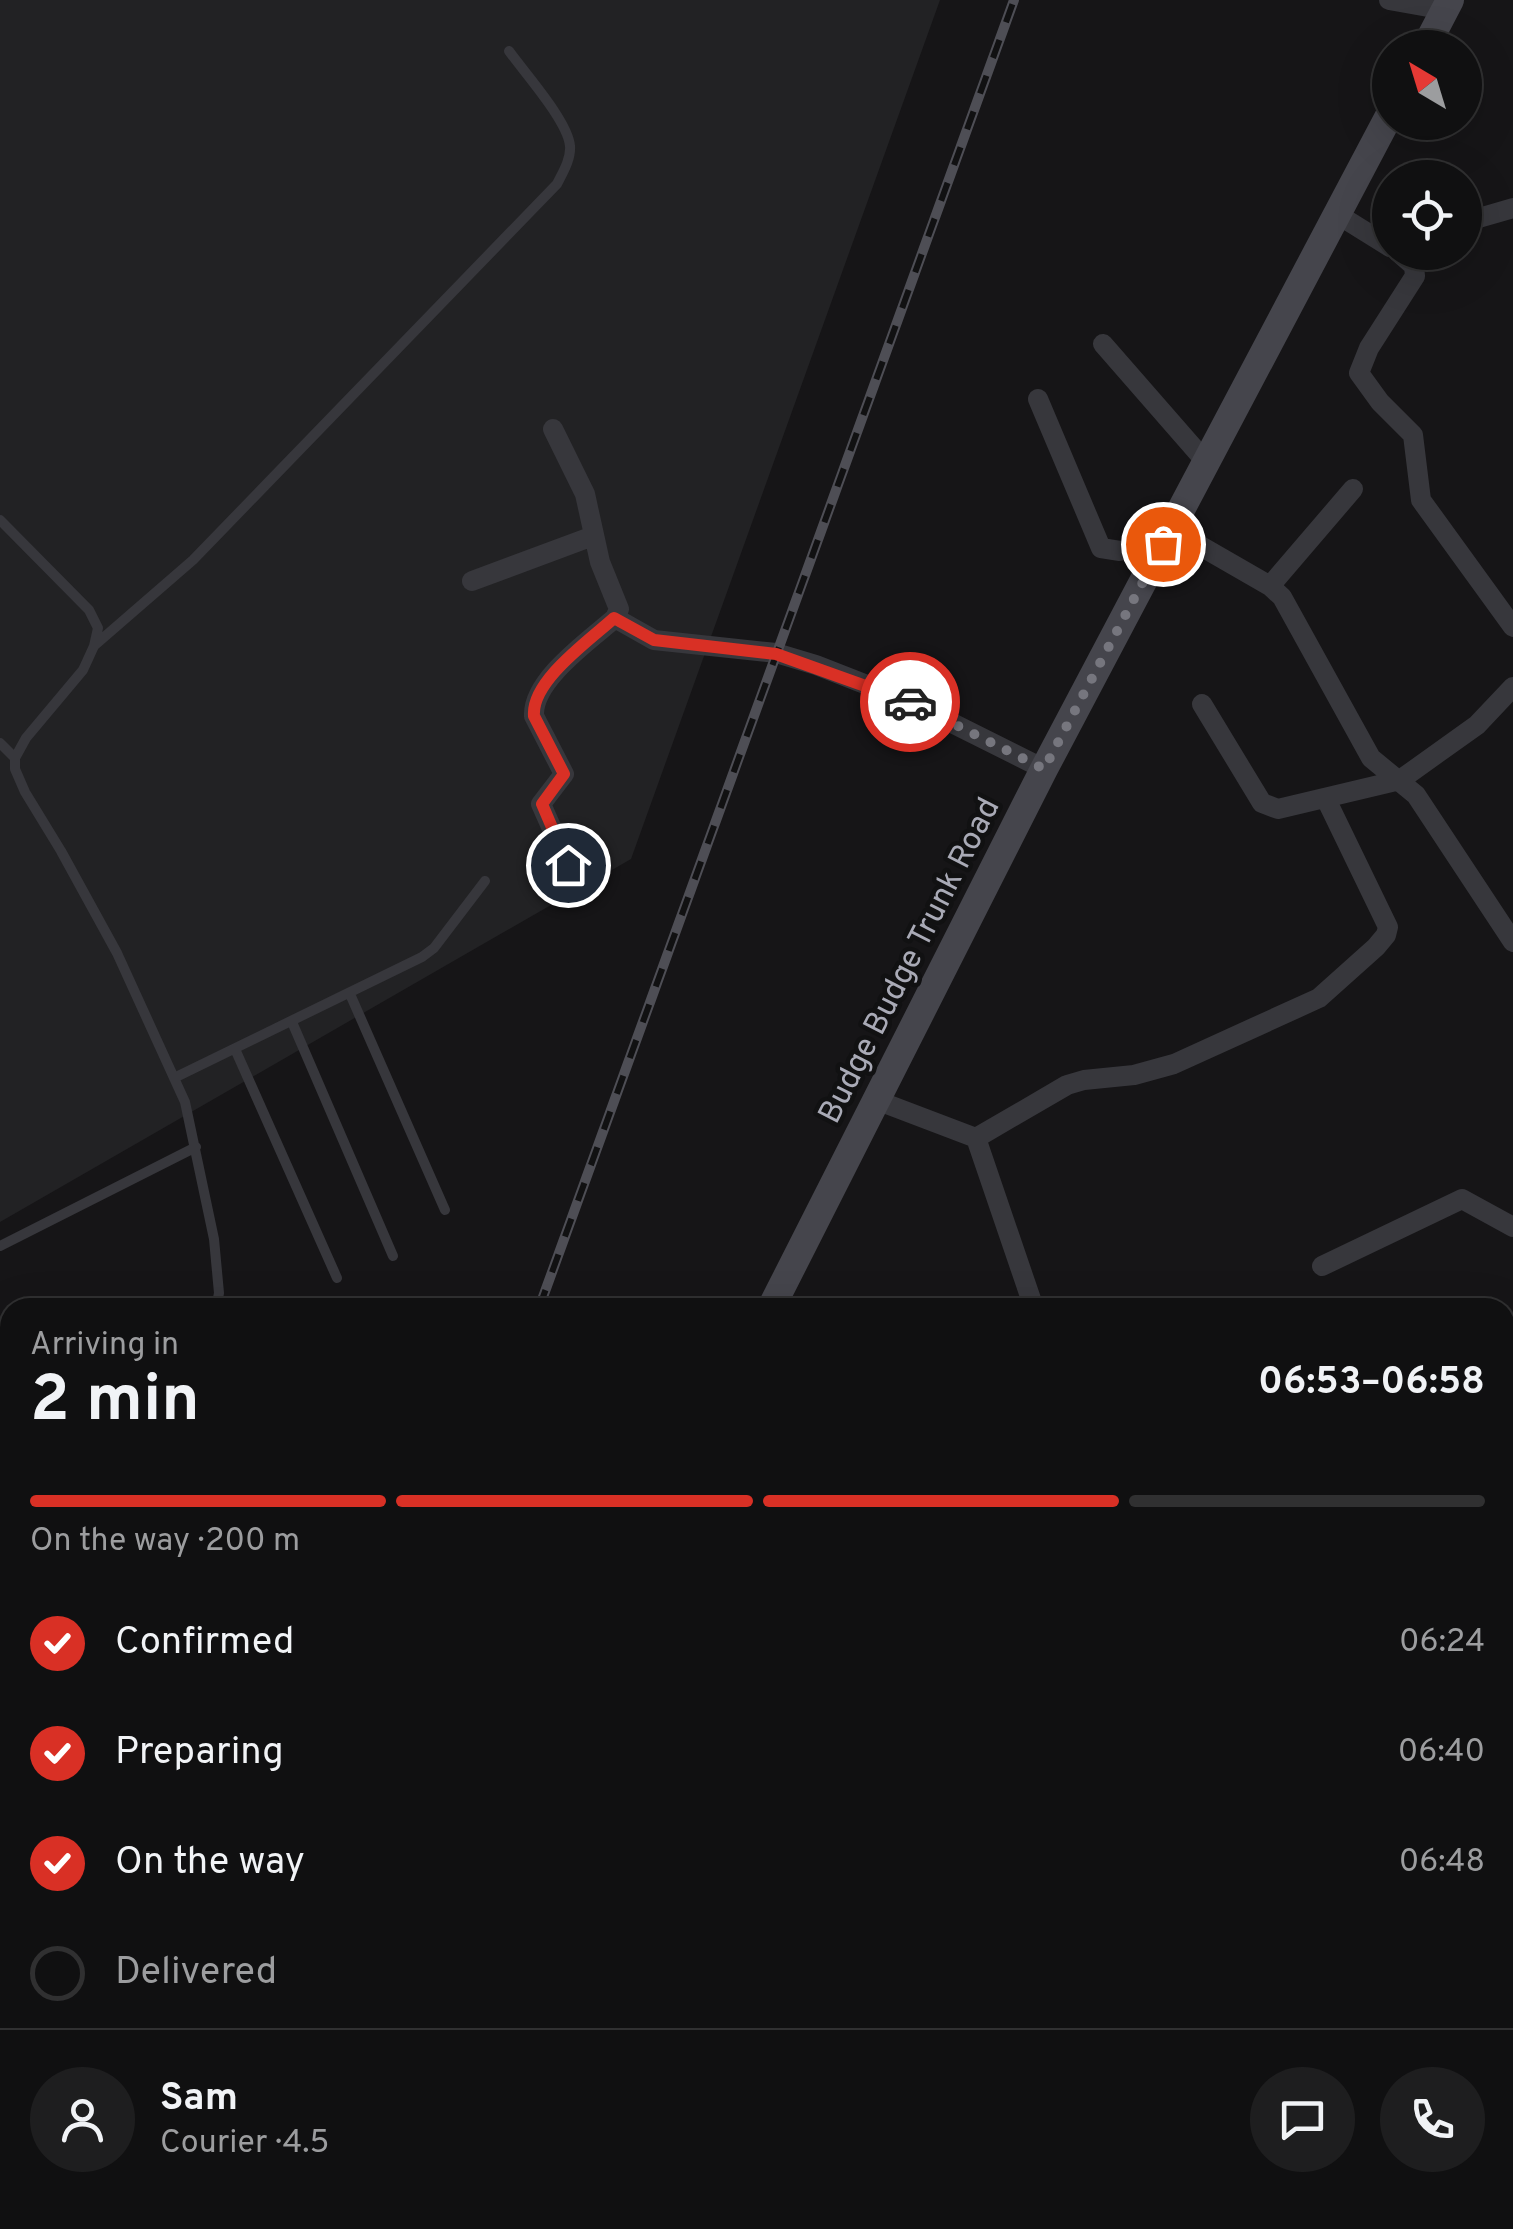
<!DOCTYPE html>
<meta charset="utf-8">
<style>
:root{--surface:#101011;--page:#1e1e1f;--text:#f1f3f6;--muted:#9c9d9f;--line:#303031;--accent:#d93025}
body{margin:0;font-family:Overpass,sans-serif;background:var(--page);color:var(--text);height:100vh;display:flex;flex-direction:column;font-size:38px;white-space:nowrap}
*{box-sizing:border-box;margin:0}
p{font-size:32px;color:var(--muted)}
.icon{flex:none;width:55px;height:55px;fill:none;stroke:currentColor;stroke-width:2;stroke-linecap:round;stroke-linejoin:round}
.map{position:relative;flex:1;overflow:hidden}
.side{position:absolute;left:0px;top:1298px;width:1515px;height:932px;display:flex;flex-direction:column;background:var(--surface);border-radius:30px 30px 0 0;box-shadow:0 10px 40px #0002,0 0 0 2px var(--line)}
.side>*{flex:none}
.needle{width:65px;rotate:322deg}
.fabs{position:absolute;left:1372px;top:30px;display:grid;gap:20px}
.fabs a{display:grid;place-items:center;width:110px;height:110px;border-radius:50%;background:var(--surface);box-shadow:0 10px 40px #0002,0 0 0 2px var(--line);font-size:50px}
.pin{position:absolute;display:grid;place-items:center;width:85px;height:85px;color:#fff;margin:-42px;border:5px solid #fff;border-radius:50%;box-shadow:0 2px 10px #0007}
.courier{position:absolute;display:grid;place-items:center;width:100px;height:100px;margin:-50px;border:8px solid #d93025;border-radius:50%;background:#fff;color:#222;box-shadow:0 2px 12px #0007}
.overview em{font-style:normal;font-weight:700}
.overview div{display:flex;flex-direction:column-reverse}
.overview{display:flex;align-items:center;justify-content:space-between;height:170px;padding:0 30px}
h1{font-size:65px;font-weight:700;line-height:75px}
.bar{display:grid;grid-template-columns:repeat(4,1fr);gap:15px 10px;align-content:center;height:120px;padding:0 30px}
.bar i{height:12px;border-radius:8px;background:var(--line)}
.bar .selected{background:var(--accent)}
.bar p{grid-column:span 4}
.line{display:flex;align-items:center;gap:25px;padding:0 30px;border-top:2px solid var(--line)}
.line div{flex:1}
.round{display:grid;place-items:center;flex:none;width:105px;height:105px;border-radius:52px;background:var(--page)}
ol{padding:0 30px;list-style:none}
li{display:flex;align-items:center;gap:30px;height:110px}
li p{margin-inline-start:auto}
li .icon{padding:10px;border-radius:50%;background:var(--accent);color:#fff;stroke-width:4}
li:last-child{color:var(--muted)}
li i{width:55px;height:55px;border:5px solid var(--line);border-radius:50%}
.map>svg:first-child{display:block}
</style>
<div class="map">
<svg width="1513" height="2229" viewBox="0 0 1513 2229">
<rect width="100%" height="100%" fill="#161517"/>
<path fill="#222224" d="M0,0h940l-309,859 -631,363z"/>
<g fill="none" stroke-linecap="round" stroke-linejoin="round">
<path stroke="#37373c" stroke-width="10" d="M0,520l89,90 9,18 -4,18 -11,24 -57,68 -11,20v11l10,23 36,59 56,102 68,149 29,137 5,54 -3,15
M95,645l98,-85 364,-376c6,-12 14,-25 13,-38 -2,-25 -46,-74 -61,-95
M0,743l15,15
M350,994l95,216
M292,1022l101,234
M235,1049l102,229
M174,1078l248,-121 12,-9 51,-67
M0,1246l196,-99
M0,1342l10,2"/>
<path stroke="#37373c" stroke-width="20" d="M1389,0l56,10
M1337,214l53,33
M1465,222l48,-14
M1398,252l16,14 1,10 -46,72 -10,25 21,29 33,33 8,65 92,127
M1103,344l103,118
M1038,399l63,149 19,3 43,-7
M553,429l32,65 15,68 19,47 -4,9c-25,22 -83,62 -81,98l30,58 -23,30 27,61
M1171,529l99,57 12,11 89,161 45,37 97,147
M472,581l121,-45
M1270,586l83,-97
M615,618l39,22 122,13 40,12 92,36 136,68
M1202,704l60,99 16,6 122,-29 77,-55 36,-38
M876,1100l100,38
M1322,1266l140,-67 51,28
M1034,1308l-58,-170 91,-53 17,-5 50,-5 40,-11 145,-66 57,-51 10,-12 2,-8 -62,-128
M0,1918l10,-3
M0,2058l10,23
M0,2210l10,-6
M599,2229l17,-9
M830,2229l20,-9"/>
<path stroke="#45454c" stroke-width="28" d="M1425,48l25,-48
M771,1308l273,-539 346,-655
M298,2220l7,9
M197,2229l6,-9"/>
<g stroke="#4e4e55" stroke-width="10">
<path id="rail" d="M539,1308l475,-1308
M13,2229l11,-9"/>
</g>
<use href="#rail" stroke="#111112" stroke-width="6" stroke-dasharray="19" stroke-linecap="butt"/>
</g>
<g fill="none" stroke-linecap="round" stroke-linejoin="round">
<path stroke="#76767e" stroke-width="10" stroke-dasharray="0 18" d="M910,702l134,67 119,-225"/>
<path stroke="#d93025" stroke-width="12" d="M568,865l-26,-61 22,-30 -30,-58c-3,-35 56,-76 80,-98l40,22 122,14 134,48"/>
</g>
<g text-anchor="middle" stroke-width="9" stroke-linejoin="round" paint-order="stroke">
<g font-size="32" fill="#a9aab6" stroke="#111112">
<text transform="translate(908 960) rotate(-63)" y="11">Budge Budge Trunk Road</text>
</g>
</g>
</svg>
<div class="fabs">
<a><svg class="needle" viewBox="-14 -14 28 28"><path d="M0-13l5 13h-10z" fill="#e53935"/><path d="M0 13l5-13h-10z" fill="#9c9d9f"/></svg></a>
<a><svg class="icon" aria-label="locate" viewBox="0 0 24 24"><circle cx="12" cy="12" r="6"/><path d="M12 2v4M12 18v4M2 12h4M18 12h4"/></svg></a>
</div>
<div class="pin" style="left:1163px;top:544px;background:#ea580c"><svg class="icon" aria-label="bag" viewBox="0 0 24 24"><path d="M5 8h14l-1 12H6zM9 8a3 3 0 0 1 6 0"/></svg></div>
<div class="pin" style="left:568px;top:865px;background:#1f2937"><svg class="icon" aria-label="home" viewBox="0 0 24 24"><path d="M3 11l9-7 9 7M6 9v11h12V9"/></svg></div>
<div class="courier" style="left:910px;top:702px"><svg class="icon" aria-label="car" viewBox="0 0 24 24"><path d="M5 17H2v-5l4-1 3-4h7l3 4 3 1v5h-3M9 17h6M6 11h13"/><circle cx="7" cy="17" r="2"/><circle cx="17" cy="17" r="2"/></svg></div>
<section class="side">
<div class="overview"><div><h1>2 min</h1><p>Arriving in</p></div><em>06:53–06:58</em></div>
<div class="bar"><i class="selected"></i><i class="selected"></i><i class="selected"></i><i></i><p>On the way · 200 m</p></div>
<ol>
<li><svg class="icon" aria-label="check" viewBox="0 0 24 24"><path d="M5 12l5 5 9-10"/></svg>Confirmed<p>06:24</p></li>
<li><svg class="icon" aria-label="check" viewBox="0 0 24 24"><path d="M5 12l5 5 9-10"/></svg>Preparing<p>06:40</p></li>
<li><svg class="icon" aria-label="check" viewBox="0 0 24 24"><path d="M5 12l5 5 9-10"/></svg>On the way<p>06:48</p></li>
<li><i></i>Delivered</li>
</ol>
<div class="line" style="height:180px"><a class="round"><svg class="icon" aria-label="person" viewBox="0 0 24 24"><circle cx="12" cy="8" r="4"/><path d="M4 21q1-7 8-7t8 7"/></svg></a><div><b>Sam</b><p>Courier · 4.5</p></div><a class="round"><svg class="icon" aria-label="chat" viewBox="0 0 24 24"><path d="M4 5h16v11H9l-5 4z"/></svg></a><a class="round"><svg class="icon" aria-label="phone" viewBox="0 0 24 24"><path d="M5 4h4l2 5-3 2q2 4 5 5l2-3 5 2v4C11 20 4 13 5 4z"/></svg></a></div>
</section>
</div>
